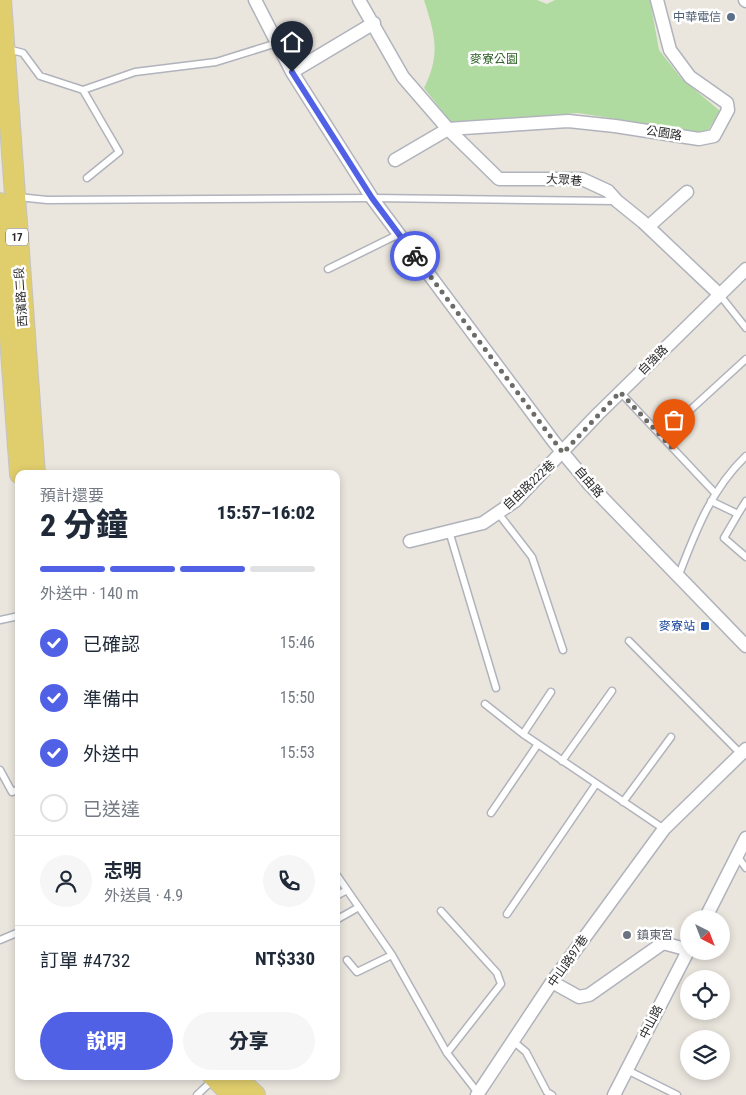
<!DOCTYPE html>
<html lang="zh-TW">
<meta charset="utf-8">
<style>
:root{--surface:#fff;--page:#f6f6f7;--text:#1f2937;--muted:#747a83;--line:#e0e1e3;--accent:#5061e5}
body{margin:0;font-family:"Roboto Condensed","Noto Sans TC",sans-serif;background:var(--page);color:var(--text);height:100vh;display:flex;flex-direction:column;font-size:19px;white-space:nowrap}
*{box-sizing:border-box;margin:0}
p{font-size:16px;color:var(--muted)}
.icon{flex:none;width:28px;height:28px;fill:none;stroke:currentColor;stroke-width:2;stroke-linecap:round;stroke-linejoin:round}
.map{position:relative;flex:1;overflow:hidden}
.side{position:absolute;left:15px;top:470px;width:325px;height:610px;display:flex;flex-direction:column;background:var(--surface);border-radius:10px;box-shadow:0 2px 8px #0003}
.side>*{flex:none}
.needle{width:32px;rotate:138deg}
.controls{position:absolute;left:680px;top:910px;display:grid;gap:10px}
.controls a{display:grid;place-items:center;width:50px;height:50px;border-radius:50%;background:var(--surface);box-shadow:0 2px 8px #0003;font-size:25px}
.pin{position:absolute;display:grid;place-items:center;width:42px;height:42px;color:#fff;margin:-51px -21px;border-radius:50% 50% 50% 0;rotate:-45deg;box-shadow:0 0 5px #0007}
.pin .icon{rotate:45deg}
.courier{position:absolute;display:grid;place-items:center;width:50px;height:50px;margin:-25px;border:4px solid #5061e5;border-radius:50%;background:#fff;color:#222;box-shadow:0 1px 6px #0007}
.headline em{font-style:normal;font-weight:800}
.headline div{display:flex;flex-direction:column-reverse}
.headline{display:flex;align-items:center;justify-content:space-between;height:85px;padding:0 25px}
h1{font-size:32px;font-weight:800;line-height:38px}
.bar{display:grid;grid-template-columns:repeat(4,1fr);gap:8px 5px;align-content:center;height:60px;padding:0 25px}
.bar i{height:6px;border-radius:4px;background:var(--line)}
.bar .active{background:var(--accent)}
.bar p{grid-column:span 4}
.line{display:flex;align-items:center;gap:12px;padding:0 25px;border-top:1px solid var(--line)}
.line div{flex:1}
.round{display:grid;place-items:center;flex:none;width:52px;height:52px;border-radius:26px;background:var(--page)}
ol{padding:0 25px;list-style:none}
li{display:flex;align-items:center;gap:15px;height:55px}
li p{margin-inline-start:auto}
li .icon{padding:5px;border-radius:50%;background:var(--accent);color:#fff;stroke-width:4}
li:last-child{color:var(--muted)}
li i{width:28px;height:28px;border:2px solid var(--line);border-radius:50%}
.cta{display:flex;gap:10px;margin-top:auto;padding:10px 25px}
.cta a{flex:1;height:58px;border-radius:30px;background:var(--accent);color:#fff;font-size:20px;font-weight:800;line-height:58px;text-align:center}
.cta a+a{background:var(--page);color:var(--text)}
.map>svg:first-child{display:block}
</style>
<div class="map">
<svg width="746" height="1095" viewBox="0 0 746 1095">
<rect width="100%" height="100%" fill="#eae6de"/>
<path fill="#b0dba0" d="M424,0h113l10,4 8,-4h95l9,50 22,28 39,33 -12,19 -9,2 -121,-19 -127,9 -27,-34c17,-34 11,-53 0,-88z"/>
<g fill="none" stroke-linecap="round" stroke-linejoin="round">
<g stroke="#b1b3bc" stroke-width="9">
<path id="service" d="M8,49l15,4 17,23 43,14
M87,178l32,-26 -36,-62 52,-18 81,-10 61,-19
M18,197l29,3 325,-2 243,3
M328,269l71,-35
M719,294l27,34
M620,392l95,101
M688,412l58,-53
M711,501l27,13 8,-13
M498,513l34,44 31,93
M738,514l-14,24 22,19
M449,531l47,157
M678,577c17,-44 33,-88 68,-121
M0,620l19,-4
M629,641l111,112
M485,704l38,30 141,95
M523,734l28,-42
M562,761l50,-70
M0,770l12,22 7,-3
M623,802l48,-65
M491,813l47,-69
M737,856l9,12
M336,874l56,81 55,98 31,40
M336,896l11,-6
M441,911l56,62 4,11 -54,69
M507,914l89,-130
M336,920l23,-13
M0,940l19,-8
M347,960l10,12 35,-17
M513,1041l13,11 21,40 5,3
M627,1070l50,25
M197,1095l17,-16"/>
</g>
<g stroke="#b1b3bc" stroke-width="15">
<path id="minor" d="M255,0l37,72 80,126 182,244 35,42 157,162
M359,0l44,77 45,52 51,50h83l26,12 9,10 26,21 76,72
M745,0l1,1
M292,72l82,-49
M395,160l53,-31 120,-8 47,5 84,13 15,-3 14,-26 -1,-7 -37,-26 -20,-27 -13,-50
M649,226l38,-34
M410,541l73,-18 32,-22 83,-87 148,-145
M705,919l41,-81
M552,982l27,15 10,-2 74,-52 26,7
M477,1095l75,-113 112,-153 82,-80
M614,1095l75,-146"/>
</g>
<g stroke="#c3c3c3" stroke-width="22">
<path id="primary" d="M1,0l34,474
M0,203l20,271
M213,1076l19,19
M234,1076l21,19"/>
</g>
<use href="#service" stroke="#fff" stroke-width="6"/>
<use href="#minor" stroke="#fff" stroke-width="12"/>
<use href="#primary" stroke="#e0ce6d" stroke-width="20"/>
</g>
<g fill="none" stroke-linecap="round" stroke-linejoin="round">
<path stroke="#6d6c69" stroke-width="5" stroke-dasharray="0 9" d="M415,256l148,197 57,-61 54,58"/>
<path stroke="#5061e5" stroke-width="6" d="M292,72l80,126 43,58"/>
</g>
<circle fill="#5c6f8a" stroke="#fff" stroke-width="2" cx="731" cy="17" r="5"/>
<rect fill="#1a4fb4" stroke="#fff" stroke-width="2" x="700" y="621" width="10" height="10" rx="2.5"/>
<circle fill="#6b7280" stroke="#fff" stroke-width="2" cx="627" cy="935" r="5"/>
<g text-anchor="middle" stroke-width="5" stroke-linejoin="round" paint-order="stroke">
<rect fill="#fff" stroke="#6a6a6a" stroke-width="1" x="6" y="228.5" width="22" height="17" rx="4"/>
<g font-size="11" font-weight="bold" fill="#2a2a2a">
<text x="17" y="241">17</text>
</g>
<g font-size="12" fill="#4e5e75" stroke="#fff" text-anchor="end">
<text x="721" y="21">中華電信</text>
</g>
<g font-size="12" fill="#2a5f22" stroke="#fff">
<text x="494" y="63">麥寮公園</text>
</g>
<g font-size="12" fill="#2a2a2a" stroke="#fff">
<text transform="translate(664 133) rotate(9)" y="4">公園路</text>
<text transform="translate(564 180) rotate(4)" y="4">大眾巷</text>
<text transform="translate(21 297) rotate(-94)" y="4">西濱路二段</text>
<text transform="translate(653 360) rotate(-45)" y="4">自強路</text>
<text transform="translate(589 482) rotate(49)" y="4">自由路</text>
<text transform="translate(529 485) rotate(-43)" y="4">自由路222巷</text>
<text transform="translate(568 961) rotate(-55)" y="4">中山路97巷</text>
<text transform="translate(651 1022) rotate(-63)" y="4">中山路</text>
</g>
<g font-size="12" fill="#164399" stroke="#fff" text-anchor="end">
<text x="695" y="630">麥寮站</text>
</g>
<g font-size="12" fill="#5b616d" stroke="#fff" text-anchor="start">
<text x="637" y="939">鎮東宮</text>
</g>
</g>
</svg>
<div class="controls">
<a><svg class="needle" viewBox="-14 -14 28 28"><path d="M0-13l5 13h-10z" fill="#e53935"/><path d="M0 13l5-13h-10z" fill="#747a83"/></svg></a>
<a><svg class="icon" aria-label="locate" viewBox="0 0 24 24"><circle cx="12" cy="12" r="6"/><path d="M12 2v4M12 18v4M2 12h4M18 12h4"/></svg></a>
<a><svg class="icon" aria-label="layers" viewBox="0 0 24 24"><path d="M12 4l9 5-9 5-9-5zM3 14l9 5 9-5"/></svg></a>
</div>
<div class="pin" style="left:674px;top:450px;background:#ea580c"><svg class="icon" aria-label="bag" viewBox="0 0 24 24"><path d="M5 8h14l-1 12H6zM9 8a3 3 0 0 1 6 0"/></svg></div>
<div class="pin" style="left:292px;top:72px;background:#1f2937"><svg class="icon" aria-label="home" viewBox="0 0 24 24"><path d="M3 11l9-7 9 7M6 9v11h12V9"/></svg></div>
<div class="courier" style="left:415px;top:256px"><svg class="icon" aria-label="bike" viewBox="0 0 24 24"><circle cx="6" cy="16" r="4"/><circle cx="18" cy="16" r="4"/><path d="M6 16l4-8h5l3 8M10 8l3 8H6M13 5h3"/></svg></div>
<section class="side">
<div class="headline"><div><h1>2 分鐘</h1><p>預計還要</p></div><em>15:57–16:02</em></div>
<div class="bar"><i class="active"></i><i class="active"></i><i class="active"></i><i></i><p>外送中 · 140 m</p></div>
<ol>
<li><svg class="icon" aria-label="check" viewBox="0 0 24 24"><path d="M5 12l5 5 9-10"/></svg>已確認<p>15:46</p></li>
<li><svg class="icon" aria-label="check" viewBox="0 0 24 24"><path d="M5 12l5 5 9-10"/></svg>準備中<p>15:50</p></li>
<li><svg class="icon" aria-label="check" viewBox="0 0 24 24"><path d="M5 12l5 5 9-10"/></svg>外送中<p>15:53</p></li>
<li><i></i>已送達</li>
</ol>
<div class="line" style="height:90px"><a class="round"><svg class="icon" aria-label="person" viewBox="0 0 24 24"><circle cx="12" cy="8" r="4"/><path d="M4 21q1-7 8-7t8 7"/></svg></a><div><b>志明</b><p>外送員 · 4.9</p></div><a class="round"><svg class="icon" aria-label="phone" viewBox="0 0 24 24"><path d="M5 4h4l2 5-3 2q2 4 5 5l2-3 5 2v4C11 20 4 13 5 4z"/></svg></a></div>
<div class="line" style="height:65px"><div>訂單 #4732</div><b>NT$330</b></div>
<div class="cta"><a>說明</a><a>分享</a></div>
</section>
</div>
